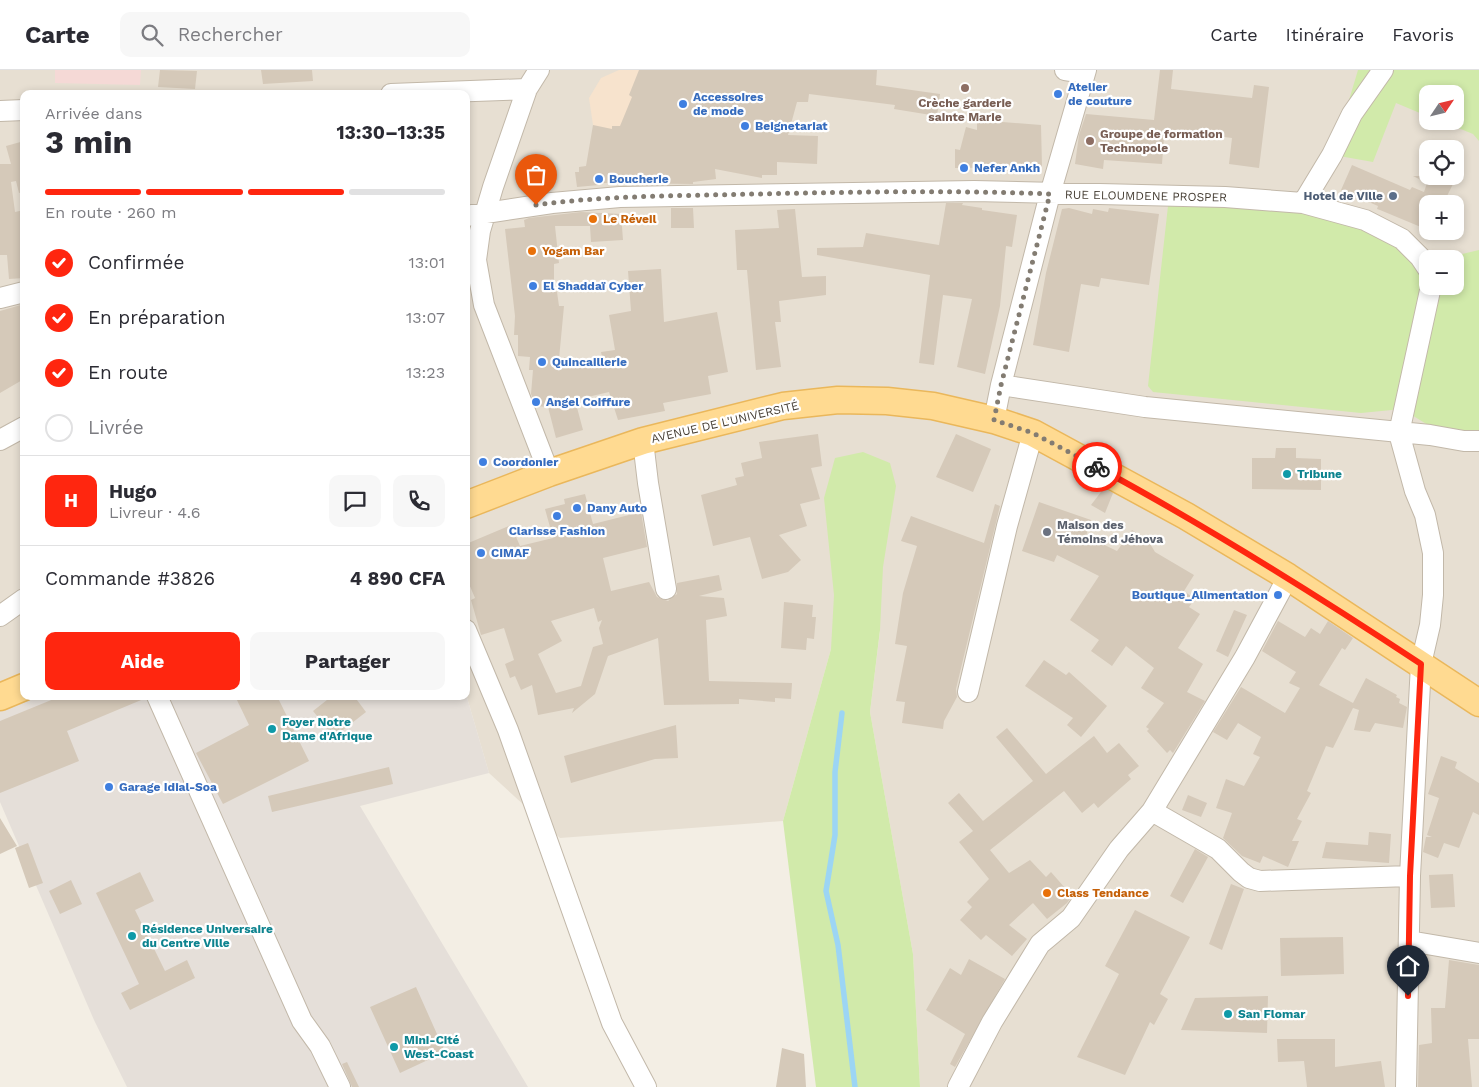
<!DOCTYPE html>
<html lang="fr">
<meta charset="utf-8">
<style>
:root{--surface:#fff;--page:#f7f7f7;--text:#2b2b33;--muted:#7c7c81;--line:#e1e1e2;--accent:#ff260f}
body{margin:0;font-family:"Work Sans",sans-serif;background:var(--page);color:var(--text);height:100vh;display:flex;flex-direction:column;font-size:19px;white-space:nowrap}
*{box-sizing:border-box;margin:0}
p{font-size:16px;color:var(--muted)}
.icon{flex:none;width:28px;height:28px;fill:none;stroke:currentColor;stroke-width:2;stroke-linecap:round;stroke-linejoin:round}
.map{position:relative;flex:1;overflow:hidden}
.sheet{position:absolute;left:20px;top:20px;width:450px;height:610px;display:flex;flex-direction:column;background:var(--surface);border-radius:10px;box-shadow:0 2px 8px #0003}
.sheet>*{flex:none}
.needle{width:32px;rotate:55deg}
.tools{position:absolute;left:1419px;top:15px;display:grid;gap:10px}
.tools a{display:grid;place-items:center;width:45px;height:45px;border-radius:10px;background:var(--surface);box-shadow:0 2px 8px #0003;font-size:25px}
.pin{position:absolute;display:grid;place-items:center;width:42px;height:42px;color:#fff;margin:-51px -21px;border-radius:50% 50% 50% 0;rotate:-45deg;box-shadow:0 0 5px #0007}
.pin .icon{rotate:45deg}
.courier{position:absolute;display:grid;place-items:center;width:50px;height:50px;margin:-25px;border:4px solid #ff260f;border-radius:50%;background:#fff;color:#222;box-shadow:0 1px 6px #0007}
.summary em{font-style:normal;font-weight:700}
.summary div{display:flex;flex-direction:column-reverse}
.summary{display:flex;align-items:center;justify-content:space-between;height:85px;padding:0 25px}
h1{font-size:32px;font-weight:700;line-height:38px}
.bar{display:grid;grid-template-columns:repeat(4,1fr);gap:8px 5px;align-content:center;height:60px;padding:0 25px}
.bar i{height:6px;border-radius:4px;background:var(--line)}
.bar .current{background:var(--accent)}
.bar p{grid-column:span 4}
.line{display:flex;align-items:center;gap:12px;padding:0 25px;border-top:1px solid var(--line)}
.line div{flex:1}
.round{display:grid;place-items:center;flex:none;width:52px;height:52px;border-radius:10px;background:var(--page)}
ol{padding:0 25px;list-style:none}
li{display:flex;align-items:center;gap:15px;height:55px}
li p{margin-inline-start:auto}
li .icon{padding:5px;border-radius:50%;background:var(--accent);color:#fff;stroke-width:4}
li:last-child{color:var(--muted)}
li i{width:28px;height:28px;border:2px solid var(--line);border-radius:50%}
.button{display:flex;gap:10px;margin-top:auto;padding:10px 25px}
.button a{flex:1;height:58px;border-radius:10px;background:var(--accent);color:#fff;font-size:20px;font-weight:700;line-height:58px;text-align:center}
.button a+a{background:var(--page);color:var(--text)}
header{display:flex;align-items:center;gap:30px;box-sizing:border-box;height:70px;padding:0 25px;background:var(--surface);border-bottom:1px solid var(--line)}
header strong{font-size:24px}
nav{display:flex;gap:28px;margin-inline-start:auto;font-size:18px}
.search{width:350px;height:45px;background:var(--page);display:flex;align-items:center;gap:12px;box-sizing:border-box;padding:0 18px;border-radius:10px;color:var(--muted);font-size:19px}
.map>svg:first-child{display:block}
</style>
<header>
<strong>Carte</strong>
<div class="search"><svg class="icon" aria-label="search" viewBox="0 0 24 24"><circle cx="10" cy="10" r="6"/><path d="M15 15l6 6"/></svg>Rechercher</div>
<nav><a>Carte</a><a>Itinéraire</a><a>Favoris</a></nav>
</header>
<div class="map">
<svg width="1479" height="1017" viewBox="0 0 1479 1017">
<rect width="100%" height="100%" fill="#f3eee4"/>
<path fill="#e7dfd2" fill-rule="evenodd" d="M0,0h1479v1017h-559l-7,-133 -43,-242 10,-81 -49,18 -48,172 -223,17 -71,-65 -23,-79v-600h-442v593l-24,10zM1428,24h27v27h-27zM1428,79h27v27h-27zM1428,134h27v27h-27zM1428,189h27v27h-27z"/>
<path fill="#f7e3cd" d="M619,0h118l-136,67 -8,-12 -4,-27 12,-20z"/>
<path fill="#e5dfd9" d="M466,624l23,79 -129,33 168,281h-401l-33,-67 -94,-218v-105l466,-1z"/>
<path fill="#f5d9d6" d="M55,0h86l-1,15 -85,-2z"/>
<path fill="#d1eaaa" d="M1358,0h121v71l-6,-7 -32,-13h14v-27h-27l-1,22 -31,-13 -23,59 -34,-6 1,-26z
M1199,122l114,8 115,59v27h27v-27h-14l38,-9v190l-51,-15 -26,-16 -41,4 -208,-21 -5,-6 20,-180z
M863,382l27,11 6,23 -13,81 -3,63 -10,82 43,242 7,133h-104l-33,-266 48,-172 3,-54 -10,-97 11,-40z"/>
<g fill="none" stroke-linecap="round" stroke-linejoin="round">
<path stroke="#9cd5f4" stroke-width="5.5" d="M842,643l-7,59v63l-9,56 12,54 17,142"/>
</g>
<path fill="#d5c9b9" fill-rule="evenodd" d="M160,0l37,1 -2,18 -37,-2z
M261,0h51l1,11 -50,3z
M639,0h238l-1,15 64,9 -3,22 -43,-7 1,-4 -86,-11 -1,8h-11l-9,33 30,1 -1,28 -40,-2v13h-15v3l-47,-9 1,10 -23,3v2l-94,-1v2l-22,2 -2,-15h4v-5l7,-1 7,-41 19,4v-3h8l12,-29 -3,-2z
M1160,0h13l-2,19 81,9 2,-13 15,2 -10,81 -30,-4 3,-26 -63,-8v6h-5l-2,28 -58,-4 -1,9 -28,-5 4,-29 7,-21 68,6z
M977,50l64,5 1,42 -87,1v-19l5,1 6,-23 11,3z
M24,71v51l-5,1 -3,-12 -5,1 4,30 9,-2v68l-15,1 -2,-24h-7v-91h11l-5,-18z
M1352,95l58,25 2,-3 12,5 3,-9 -14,-7h44l-14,28h-15v26l-48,-20 -3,-1 1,-3 -37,-16z
M946,133h17l-1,2 20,3v2l35,5 -5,32 -6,-1 -6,60 -15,68 -28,-7 15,-68 -29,-4 -9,70 -15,-2 11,-88 -113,-20v-7l46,-1 3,-14 73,12z
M671,138h22l1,20h-23z
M1069,138l23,6 1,-5 15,3 1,-4 50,6 -10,71 -48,-7 -2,9 -18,-3 -12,68 -36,-7 13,-72 16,-64z
M795,139l7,68 24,-1v19l-47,6 2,21h-6l6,45 -25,3 -9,-100h-10l-2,-40 44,-2 -2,-18z
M581,142l40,2 2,26 -32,2 -1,-16h-35l4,37 -5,1v27l3,1 2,14h5l-5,53 7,-2 2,8 34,-8 -1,-5 14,-2 -6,-35 22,-4 -3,-40 33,-2 3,53 53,-10 11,60 -20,4 3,18 -48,9 2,8 -47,9 -9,-28 -34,8 8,30 -27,8 -8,-31 -12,-1 -5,-12 2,-24h-4l1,-13 -12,-1v-21h-4l1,-19 -10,-87 20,-2 -1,-7 5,-2z
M24,234v75l-24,14v-82z
M818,364l4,32 -11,2 9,31 -20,5 7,22 -28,9 22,25 -13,12 -26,7 -12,-42 -37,9 -12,-51 36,-10 -2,-7 9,-2 -3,-13 21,-5 -3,-16z
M956,364l35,15 -18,43 -37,-15z
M1276,378h20v10l25,1v31l-69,-1v-31h23z
M1104,418l9,5 -8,20 -14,-8z
M585,424l8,30 48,-12 6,35 -44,11 8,33 38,-9 8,15 11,4 9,-7v-11l42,-8 3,15 -23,6 25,2 3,18 -21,4 3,61 83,2 -1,16 -16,-1v4l-36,-3v5l-75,1 -6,-67 -50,18 -13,38 -23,19 2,-5 -36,7 -6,-30 -11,5 -6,-14 -5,2 -5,-14 9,-4 -10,-32 -23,7 -10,-35 4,-2 -9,-21v-33l45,-19 9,21 33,-8 -8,-29 20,-5 -1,-5zM594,538l4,14 4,-2 -3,8 4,16 -10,3 -12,39 -25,7 -18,-39 24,-13 -11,-20z
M1039,432l52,18 -5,16 31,15 15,-21 17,12 6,10 39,23 -10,16 11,8 -6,8 11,7 -22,34 25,16 -16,28 18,9 -32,52 -3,-3 -3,3 -20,-22 2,-2 -3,-2 18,-24 -23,-15 13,-20 -28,-22 -14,20 -21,-15 8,-11 -29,-20 29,-44 -42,-21 -3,7 -32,-11z
M995,434l5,2 -44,183 1,8 -13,24 -1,8 -41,-6 3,-21 -9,-1 11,-55 -12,-2 8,-51 14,-47 -16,-5 10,-25 73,27z
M784,532l29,3 -1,12h4l-2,22 -7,-1 -1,12 -25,-2z
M1234,540l13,5 -19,42 -12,-6z
M1278,551l27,16 6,-9 9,6 8,-13 25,17 -8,12 -3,-2 -23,37 34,18 13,-25 31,17 -1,2 4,2 -1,4 8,4 -4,21 -28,-5 -5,9 -16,-2 5,-20 -6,-2 -20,40 -7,-2 -19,45 4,2 -14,26 5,2 -10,20h7l-11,26 -25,-11 -3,7 -18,-7 -19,-18 9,-25 -16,-5 10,-29 18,7 16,-29 -7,-3 8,-17 -23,-14 -11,17 -14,-8 28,-45 44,26 15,-25 -11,-5 7,-11 -34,-21z
M1044,590l22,15 3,-3 38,34 -26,31 -14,-12 6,-7 -48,-32z
M61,626h84l1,2 -79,33 12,30 -79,32v-72z
M235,626h42l32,65 -86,43 -27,-51 53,-28z
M332,626h22l12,16 -32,25 -21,-26z
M676,655l2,33 -23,1 -84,24 -7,-27z
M1007,658l39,46 48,-38 13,17 12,-10 20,23 -11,9 3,4 -33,29 -4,-5 -12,10 -18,-22 -74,59 19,23 21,-13 16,17 5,-5 21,24 -5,7 -20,16 -14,-16 -24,22 18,14 -15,17 -26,-21 -5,5 -21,-20 12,-13 -5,-5 22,-23 -30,-37 14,-11 -25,-28 11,-10 24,28 50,-40 -37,-44z
M1441,686l16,6 -2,6 24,15v32l-6,-3 -14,36 -15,-5 -6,15 -15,-6 3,-15h6l-5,-2 12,-37 -11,-4z
M389,697l4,17 -121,28 -4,-16z
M1188,725l19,8 -6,14 -19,-7z
M0,748l17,28 -17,8z
M1369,762l22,2 -2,29 -67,-5 4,-16 42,3z
M28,773l15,40 -14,5 -14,-40z
M1195,779l13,8 -25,46 -13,-7z
M140,802l14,29 -19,9 30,61 22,-11 8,18 -65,32 -9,-17 18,-9 -43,-91z
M1453,804l2,33 -24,1 -2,-33z
M71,810l11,24 -22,10 -11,-23z
M1231,814l13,5 -22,61 -13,-6z
M1135,840l55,27 -30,57 8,5 -14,26 -4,-3 -25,53 -48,-18 42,-83 -14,-8z
M1343,867l1,37 -63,2 -1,-38z
M969,889l36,20 -50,88 -5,-3 15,-30 -39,-24 24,-42 11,7z
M1449,890l30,5v74h-11l4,48h-54l1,-42 13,-2 -1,-35h14z
M416,917l29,65 -45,21 -30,-66z
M1268,926l-1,37 -86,-3 14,-32z
M1277,969h58v28l46,-6 4,26h-78l-3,-26 -26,1z
M782,978l22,6 2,33h-30z
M347,992l12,25h-7l-10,-23z"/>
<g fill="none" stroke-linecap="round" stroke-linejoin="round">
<g stroke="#c2b8a9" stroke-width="22">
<path id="minor" d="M539,0l-12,19 -34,98 -13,44 -4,29 8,45 65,168
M1065,0l20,3
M391,24l136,-5
M0,41l24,-1
M1303,133l29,-48 20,-41 31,-44
M466,146l86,-13 68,-6 354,-6 251,6 78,6 62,17 37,19 18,18 8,12
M0,228l24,-6
M1001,315l144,22 285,28 34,6h15
M994,350l7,-35 49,-191 36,-124
M0,370l24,-13
M643,371l5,42 18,106
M0,546l24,-17
M466,560l42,100 104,293 34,64
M968,622l39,-166 26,-93
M157,626l145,325 18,25 20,41
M1152,741l66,38 23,23 8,6 11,3 150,-5
M1409,871l70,12
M958,1017l34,-65 48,-78 31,-26 48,-69 33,-38 93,-154 43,-80
M1406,1017l4,-211 11,-212 9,-39 3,-30v-42l-8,-38 -10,-24 -16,-58 32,-147"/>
</g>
<g stroke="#eab75b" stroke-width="29">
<path id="major" d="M466,435l83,-32 94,-32 140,-35 55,-6 49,1 46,5 61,14 39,13 153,83 102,61 191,126
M0,627l24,-10"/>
</g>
<use href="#minor" stroke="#fff" stroke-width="20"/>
<use href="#major" stroke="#ffda91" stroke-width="26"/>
</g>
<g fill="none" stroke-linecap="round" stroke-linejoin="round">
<path stroke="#837c72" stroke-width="5" stroke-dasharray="0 9" d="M536,135c72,-10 146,-9 219,-11 98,-2 197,-4 295,0l-49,191 -7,35 39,13 64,34"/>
<path stroke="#ff260f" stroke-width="6" d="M1097,397c111,60 218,127 324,197l-11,212 -2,120"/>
</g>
<g fill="#8d6e63" stroke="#fff" stroke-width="2">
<circle cx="965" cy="18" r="5"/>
<circle cx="1090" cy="71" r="5"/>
</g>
<g fill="#3f7fe0" stroke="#fff" stroke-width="2">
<circle cx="1058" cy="24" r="5"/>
<circle cx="683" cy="34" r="5"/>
<circle cx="745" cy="56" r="5"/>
<circle cx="964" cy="98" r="5"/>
<circle cx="599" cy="109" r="5"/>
<circle cx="533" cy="216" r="5"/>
<circle cx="542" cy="292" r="5"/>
<circle cx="536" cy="332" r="5"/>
<circle cx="483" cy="392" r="5"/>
<circle cx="577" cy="438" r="5"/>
<circle cx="557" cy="446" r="5"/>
<circle cx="481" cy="483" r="5"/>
<circle cx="1278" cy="525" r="5"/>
<circle cx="109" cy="717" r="5"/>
</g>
<circle fill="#5c6f8a" stroke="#fff" stroke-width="2" cx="1393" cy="126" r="5"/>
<g fill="#e8710a" stroke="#fff" stroke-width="2">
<circle cx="593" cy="149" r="5"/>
<circle cx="532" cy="181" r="5"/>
<circle cx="1047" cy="823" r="5"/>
</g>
<g fill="#0f9aa8" stroke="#fff" stroke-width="2">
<circle cx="1287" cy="404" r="5"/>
<circle cx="272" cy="659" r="5"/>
<circle cx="132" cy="866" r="5"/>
<circle cx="1228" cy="944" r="5"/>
<circle cx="394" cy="977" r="5"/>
</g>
<circle fill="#6b7280" stroke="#fff" stroke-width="2" cx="1047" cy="462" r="5"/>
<g text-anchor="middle" stroke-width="4.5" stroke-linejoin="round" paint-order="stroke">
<g font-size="12" font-weight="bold" fill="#366cbe" stroke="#fff" text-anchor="start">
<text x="1068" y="21">Atelier<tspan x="1068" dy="14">de couture</tspan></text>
<text x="693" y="31">Accessoires<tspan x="693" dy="14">de mode</tspan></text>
<text x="755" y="60">Beignetariat</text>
<text x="974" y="102">Nefer Ankh</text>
<text x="609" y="113">Boucherie</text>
<text x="543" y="220">El Shaddaï Cyber</text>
<text x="552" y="296">Quincaillerie</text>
<text x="546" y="336">Angel Coiffure</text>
<text x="493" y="396">Coordonier</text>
<text x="587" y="442">Dany Auto</text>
<text x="557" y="465" text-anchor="middle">Clarisse Fashion</text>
<text x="491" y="487">CIMAF</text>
<text x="1268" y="529" text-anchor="end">Boutique_Alimentation</text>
<text x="119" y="721">Garage Idial-Soa</text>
</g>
<g font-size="12" font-weight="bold" fill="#785e54" stroke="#fff">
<text x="965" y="37">Crèche garderie<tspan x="965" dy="14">sainte Marie</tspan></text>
<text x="1100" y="68" text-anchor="start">Groupe de formation<tspan x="1100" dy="14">Technopole</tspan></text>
</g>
<g font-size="12" fill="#463e34" stroke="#fff">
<text transform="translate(1146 126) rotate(1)" y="4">RUE ELOUMDENE PROSPER</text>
<text transform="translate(725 352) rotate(-13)" y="4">AVENUE DE L'UNIVERSITÉ</text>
</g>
<g font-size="12" font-weight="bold" fill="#4e5e75" stroke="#fff" text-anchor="end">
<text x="1383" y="130">Hotel de Ville</text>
</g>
<g font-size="12" font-weight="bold" fill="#c56008" stroke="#fff" text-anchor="start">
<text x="603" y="153">Le Réveil</text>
<text x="542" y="185">Yogam Bar</text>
<text x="1057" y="827">Class Tendance</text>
</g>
<g font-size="12" font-weight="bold" fill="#0d838f" stroke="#fff" text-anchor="start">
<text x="1297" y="408">Tribune</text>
<text x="282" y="656">Foyer Notre<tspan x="282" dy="14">Dame d'Afrique</tspan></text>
<text x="142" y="863">Résidence Universaire<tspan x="142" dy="14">du Centre Ville</tspan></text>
<text x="1238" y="948">San Flomar</text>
<text x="404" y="974">Mini-Cité<tspan x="404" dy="14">West-Coast</tspan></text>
</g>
<g font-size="12" font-weight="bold" fill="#5b616d" stroke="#fff" text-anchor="start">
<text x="1057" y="459">Maison des<tspan x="1057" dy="14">Témoins d Jéhova</tspan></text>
</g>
</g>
</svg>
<div class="tools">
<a><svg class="needle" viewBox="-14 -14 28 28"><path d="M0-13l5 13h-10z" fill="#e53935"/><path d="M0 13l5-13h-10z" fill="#7c7c81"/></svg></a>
<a><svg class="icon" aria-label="locate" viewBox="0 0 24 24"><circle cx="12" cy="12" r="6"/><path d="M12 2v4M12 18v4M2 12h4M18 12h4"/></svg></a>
<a>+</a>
<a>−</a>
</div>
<div class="pin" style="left:536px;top:135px;background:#ea580c"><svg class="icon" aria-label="bag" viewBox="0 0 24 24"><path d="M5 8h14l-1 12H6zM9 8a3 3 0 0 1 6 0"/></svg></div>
<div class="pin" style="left:1408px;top:926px;background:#1f2937"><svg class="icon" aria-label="home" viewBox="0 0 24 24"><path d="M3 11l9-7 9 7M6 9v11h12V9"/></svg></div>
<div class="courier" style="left:1097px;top:397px"><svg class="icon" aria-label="bike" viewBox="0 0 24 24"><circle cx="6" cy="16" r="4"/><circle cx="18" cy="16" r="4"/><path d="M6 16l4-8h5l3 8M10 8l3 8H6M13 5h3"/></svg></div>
<section class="sheet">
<div class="summary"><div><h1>3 min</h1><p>Arrivée dans</p></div><em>13:30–13:35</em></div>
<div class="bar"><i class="current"></i><i class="current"></i><i class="current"></i><i></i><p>En route · 260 m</p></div>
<ol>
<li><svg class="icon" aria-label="check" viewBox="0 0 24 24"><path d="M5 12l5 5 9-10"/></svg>Confirmée<p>13:01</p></li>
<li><svg class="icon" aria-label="check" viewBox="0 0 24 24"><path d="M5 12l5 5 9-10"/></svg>En préparation<p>13:07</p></li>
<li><svg class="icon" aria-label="check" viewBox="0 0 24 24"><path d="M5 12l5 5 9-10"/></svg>En route<p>13:23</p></li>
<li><i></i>Livrée</li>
</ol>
<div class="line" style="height:90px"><b class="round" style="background:var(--accent);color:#fff">H</b><div><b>Hugo</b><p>Livreur · 4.6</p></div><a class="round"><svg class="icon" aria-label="chat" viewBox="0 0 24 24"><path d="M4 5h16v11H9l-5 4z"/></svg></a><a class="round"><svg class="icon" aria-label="phone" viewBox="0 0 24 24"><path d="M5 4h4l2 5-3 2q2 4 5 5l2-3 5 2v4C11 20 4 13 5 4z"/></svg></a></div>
<div class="line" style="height:65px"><div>Commande #3826</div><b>4 890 CFA</b></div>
<div class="button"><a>Aide</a><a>Partager</a></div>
</section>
</div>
